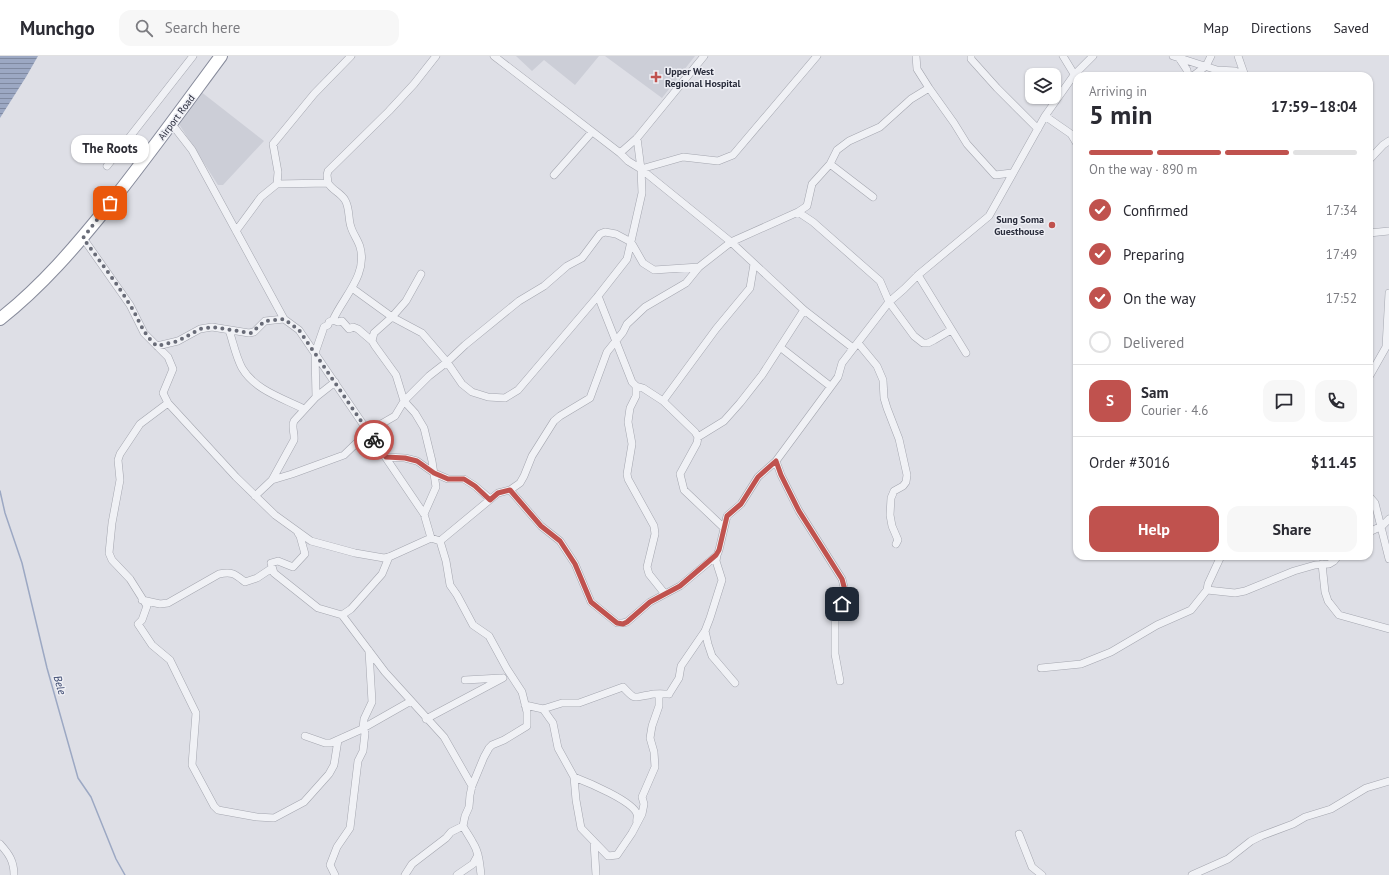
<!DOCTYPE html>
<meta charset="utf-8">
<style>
:root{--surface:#fff;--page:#f7f7f7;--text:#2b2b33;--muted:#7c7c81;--line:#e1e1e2;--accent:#c0524e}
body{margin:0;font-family:"PT Sans",sans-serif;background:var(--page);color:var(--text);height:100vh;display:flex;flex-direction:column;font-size:15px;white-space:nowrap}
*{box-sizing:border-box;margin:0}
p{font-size:13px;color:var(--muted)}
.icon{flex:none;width:22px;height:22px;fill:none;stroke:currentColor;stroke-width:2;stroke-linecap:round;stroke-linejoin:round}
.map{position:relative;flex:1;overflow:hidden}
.drawer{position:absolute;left:1073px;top:16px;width:300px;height:488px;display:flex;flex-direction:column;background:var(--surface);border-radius:12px;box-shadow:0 1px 3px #0004}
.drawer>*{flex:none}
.controls{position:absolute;left:1025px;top:12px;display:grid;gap:8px}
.controls a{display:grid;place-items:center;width:36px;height:36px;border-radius:8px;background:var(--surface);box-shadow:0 1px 3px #0004;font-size:20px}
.pin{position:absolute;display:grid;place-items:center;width:34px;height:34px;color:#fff;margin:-17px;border-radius:8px;box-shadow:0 2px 6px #0006}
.courier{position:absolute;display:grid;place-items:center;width:40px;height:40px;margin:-20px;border:3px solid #c0524e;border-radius:50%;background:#fff;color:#222;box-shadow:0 1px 5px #0007}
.bubble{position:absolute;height:28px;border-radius:12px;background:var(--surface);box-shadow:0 1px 3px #0004;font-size:13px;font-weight:600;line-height:28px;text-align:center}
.overview em{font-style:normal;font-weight:600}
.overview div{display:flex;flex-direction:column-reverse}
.overview{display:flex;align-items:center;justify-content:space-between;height:68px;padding:0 16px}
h1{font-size:26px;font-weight:600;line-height:30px}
.bar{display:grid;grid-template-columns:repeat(4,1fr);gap:6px 4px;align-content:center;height:48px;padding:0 16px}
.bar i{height:5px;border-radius:3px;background:var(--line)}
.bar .current{background:var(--accent)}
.bar p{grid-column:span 4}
.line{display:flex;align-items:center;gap:10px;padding:0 16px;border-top:1px solid var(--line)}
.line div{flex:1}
.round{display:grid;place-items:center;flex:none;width:42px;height:42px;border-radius:12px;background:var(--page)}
ol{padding:0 16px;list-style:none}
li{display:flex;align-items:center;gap:12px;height:44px}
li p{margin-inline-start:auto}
li .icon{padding:4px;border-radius:50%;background:var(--accent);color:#fff;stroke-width:4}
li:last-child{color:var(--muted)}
li i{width:22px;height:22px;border:2px solid var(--line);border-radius:50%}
.button{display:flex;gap:8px;margin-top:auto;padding:8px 16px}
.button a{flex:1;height:46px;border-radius:12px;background:var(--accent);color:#fff;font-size:16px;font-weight:600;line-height:46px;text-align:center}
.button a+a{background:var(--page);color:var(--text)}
header{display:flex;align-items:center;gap:24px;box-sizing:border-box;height:56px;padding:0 20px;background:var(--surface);border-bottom:1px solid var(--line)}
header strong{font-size:19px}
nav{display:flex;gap:22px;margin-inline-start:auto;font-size:14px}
.search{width:280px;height:36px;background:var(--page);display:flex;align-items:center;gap:10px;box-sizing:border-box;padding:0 14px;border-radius:12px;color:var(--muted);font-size:15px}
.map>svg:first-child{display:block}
</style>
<header>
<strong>Munchgo</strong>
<div class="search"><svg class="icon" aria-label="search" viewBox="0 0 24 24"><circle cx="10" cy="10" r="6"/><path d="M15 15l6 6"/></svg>Search here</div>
<nav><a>Map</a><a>Directions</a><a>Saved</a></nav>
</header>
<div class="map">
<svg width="1389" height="819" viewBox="0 0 1389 819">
<defs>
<pattern id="water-rules" width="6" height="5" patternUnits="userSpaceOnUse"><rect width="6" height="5" fill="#9ca8c3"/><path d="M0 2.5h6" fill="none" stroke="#7f89a0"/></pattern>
</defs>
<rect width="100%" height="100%" fill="#dedfe6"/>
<path fill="#ccced7" d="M516,0h83l-24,29 -31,-25 -12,11z
M605,0h90l-33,42z
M200,35l64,50 -41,44h-5l-41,-64z"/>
<path fill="url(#water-rules)" d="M0,0h38l-12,21 -26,41z"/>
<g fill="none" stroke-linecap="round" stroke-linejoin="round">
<path stroke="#9ca8c3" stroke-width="1.5" d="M0,435l5,22 17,50 25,105 31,110 13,19 25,62 9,16"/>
<g stroke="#a4a6af" stroke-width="8">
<path id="street" d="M494,0l126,97 8,8 13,8 90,73 73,68 49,38
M971,0v3l26,29 41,41
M1063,0l14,23
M1173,0l44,14 18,1
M1238,0l7,20
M1179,2l8,12 1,6
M1193,20l13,-10 5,-10
M1227,20c7,-6 12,-6 18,0
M929,32l25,35 13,21 28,31 17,-2
M1045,60l29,-41 19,-19
M171,67l21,27 92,169 15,11 125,184 7,24
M1071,78l6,10
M620,97l17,-15 67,-82
M1369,104l14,-15 6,-4
M830,108l43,33
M107,110l86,-110
M641,113l42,-12 35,4 15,-6 84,-99
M554,119l38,-43
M328,127l-1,-8 1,-4 61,-60 25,-27 22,-28
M277,128l51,-1c4,7 13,10 17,17 5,8 3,19 6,27 2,7 7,13 9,20 8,28 -17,50 -27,73
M798,156l15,10 67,59 9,21 25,34 9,7h5l6,-3 17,-10
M236,175l25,-34 16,-13 1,-12 -5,-28 41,-50 37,-38
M1369,177l20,-2
M83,182l47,67 14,28 24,24 5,12 -10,24 5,10 68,74 39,38 36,26 44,12 29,5 5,-1 42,-19 9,3
M421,218l-15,27 -14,16 -18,16 -2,8 3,5 21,29 8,26 11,12 9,15 8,33 4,26 -12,27
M918,219l48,78
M352,232l40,29 30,16 25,29 15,22 10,8 16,5 17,1 13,-8 80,-94 29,-37 15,-66 -1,-24 -4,-31
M598,240l34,86 4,4 7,2 20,13 32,31 3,5 -1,6 -17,31 4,16 40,38
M229,274c4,12 7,27 13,38 13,22 40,30 62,41
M858,287l19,23 6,14 1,18 3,10 12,31 8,36 -1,7 -3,4 -9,5 -3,7 -1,17 2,11 6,14 -2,4
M157,290l21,-5 22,-12 12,-2 37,6 5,-1 11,-11 19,-2
M780,291l50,39
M1369,321l17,-30 3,-54
M636,330v10l-6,12 -2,14 4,22 -5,30 1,5 26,47 1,8 -8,33 2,7 16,20
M316,341l-1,-44 9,-26 4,-2 1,-3 4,-2 5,2 4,-1 7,8 4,-2 5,2 14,12
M663,345l53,-72 34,-41 4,-24
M168,347l-28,21 -20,30 -2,6 2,20 -8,43 -3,30 3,7 18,19 17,27 -5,14 -4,4 14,21 18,15 26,53 -4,52 22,41 4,4 39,7 17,1 30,-16 25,-28 5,-9 4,-25
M698,381l26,-16 16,-18 22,-28 42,-65
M386,401l19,1 12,3 17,12 14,6h16l11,7 15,13
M776,405l5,14 18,36 43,68 4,16 -11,22v37l5,27
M272,424l20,-6 52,-19 25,-24 26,-15 9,-15 25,-25 18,-14 18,-17 54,-44 25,-15 23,-20 15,-8 18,-24 5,-2 11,2 15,8 12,21 11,7 45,-3
M510,434l31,36 19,15 15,23 16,38 26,21h6l4,-1 23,-20 30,-16 37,-31
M255,440l17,-16 22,-40c1,-7 -3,-13 0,-19l22,-24 19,-15
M1369,440l6,7 14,56
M1369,476l13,-6 7,-7
M298,477l2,3 5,18 -12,13 -15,-6 -7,2 3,10 44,35 24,7 9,-6 31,-35 7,-17
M440,485l58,-48 12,-3 10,-7 4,-7 8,-20 22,-35 6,-5 30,-18 17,-46 16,-20 4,-8 18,-17 41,-24 13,-16 32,-25 67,-30 9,-6 5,-22 18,-20 7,-14 12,-9 31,-14 31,-28 18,-11 -12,-19 -1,-13
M1322,508l3,28 3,9 11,14 50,14
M1207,534l28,3 10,-2 49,-20 21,-6 14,-1 5,-3 4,-5
M142,544l18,4 8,-1 51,-29c13,-3 16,0 26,8l12,-4 15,-10
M342,559l43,57 59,65 28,49
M705,575l3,13 4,12 23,27
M1041,612l40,-4 30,-12 46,-27 34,-15 16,-20 1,-6 13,-28
M465,624l36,-2
M669,638l10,-16 2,-12 24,-35 5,-13 12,-38 -6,-19 1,-6 2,-5 8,-34 14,-12 17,-27 18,-16 62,-84 4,-14 47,-61 15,-13 14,-14 71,-59 56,-100 26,18 6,1
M525,649l18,4 19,-6h17l44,-16c13,14 10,10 26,8 6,-2 14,-1 20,-1h-10v12l-7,20 -2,12 4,14 1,15 -13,30 2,7 -2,10 -10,19 -15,22 -9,1 -27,-28 -5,-28 -2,-23 -16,-29 -5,-25 -10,-14
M426,663l77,-41
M305,680l20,7h6l29,-13 51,-29
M574,721c13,5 59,24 63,37 1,2 -1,6 0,9
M463,770c3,6 7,11 10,17 6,9 7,22 8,32
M1019,778l13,33 10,8
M594,786l2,33
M0,788c9,10 14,17 14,31
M335,819l-5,-10 7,-18 13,-19 8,-67 5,-10 2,-18 -2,-5 1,-9 8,-17 -3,-51
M405,819l7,-11 34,-26 5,-6 12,-6 2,-10 4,-9 1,-12 2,-9 12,-29 5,-9 3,-3 12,-5 23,-14v-14l-5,-20 -15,-23 -18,-33 -16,-11 -16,-30 -7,-10 -4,-24 -6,-20
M457,819l16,-11 5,-9
M1192,819l36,-16 23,-18 10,-5 32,-12 12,-7 26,-8 35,-21 23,-7"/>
</g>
<g stroke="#878b9b" stroke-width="14">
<path id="highway" d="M0,263c42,-33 76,-73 109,-114 39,-49 75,-99 112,-149"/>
</g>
<use href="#street" stroke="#f0f1f5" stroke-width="7"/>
<use href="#highway" stroke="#fff" stroke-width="12"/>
</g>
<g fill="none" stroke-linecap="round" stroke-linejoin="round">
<path stroke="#686b77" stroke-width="4" stroke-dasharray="0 7.2" d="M110,147l-27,35c16,22 33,44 47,67 9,14 13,30 27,41l21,-5 22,-12 12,-2 39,6 14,-12 19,-2 15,11 75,110"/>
<path stroke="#c0524e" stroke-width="5" d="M374,384l12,17 19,1 12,3 17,12 14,6h16l11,7 15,14 8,-7 12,-3 31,36 19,15 15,23 16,38 26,21 6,1 4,-2 23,-20 30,-16 36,-31 3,-5 8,-34 14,-12 17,-27 18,-16 5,14 18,36 43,68 4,15 -4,10"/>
</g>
<g fill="#c0524e" stroke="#edeef4" stroke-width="1.5">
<path d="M654 15h4v4h4v4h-4v4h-4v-4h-4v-4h4z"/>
<circle cx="1052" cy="169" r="4"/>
</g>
<g text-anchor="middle" stroke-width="3" stroke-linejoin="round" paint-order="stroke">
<g font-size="10" font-weight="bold" fill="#292c3b" stroke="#edeef4" text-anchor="start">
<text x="665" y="19">Upper West<tspan x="665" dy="12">Regional Hospital</tspan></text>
<text x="1044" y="167" text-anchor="end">Sung Soma<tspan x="1044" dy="12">Guesthouse</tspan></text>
</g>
<g font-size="10" fill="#292c3b" stroke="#edeef4">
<text transform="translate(176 61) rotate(-53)" y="4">Airport Road</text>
</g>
<g font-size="11" font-style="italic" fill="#37446b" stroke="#edeef4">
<text transform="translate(60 629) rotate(74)" y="4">Bele</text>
</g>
</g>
</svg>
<div class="controls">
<a><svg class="icon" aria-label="layers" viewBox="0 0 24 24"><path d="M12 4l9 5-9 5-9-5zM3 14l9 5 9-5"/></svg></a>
</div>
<div class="pin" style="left:110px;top:147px;background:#ea580c"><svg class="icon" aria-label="bag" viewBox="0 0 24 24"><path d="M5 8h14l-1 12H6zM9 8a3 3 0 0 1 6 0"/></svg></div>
<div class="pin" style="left:842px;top:548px;background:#1f2937"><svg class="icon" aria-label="home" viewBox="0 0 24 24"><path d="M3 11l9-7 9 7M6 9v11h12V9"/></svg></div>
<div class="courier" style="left:374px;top:384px"><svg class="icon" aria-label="bike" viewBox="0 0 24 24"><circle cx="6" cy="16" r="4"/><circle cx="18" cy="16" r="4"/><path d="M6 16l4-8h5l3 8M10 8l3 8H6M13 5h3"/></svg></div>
<div class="bubble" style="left:71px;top:79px;width:78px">The Roots</div>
<section class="drawer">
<div class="overview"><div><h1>5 min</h1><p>Arriving in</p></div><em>17:59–18:04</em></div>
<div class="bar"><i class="current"></i><i class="current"></i><i class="current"></i><i></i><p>On the way · 890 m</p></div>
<ol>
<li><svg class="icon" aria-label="check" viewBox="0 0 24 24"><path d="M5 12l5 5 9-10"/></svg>Confirmed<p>17:34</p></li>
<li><svg class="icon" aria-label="check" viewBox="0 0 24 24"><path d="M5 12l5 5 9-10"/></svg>Preparing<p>17:49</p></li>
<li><svg class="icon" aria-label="check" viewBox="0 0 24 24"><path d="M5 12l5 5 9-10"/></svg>On the way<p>17:52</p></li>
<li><i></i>Delivered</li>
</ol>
<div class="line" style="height:72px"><b class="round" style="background:var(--accent);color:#fff">S</b><div><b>Sam</b><p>Courier · 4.6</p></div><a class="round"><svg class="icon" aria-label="chat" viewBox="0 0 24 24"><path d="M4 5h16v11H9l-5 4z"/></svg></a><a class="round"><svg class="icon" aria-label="phone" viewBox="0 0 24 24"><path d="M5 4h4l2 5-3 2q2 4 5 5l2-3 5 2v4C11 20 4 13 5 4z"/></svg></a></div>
<div class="line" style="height:52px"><div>Order #3016</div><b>$11.45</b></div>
<div class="button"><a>Help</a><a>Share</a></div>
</section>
</div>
